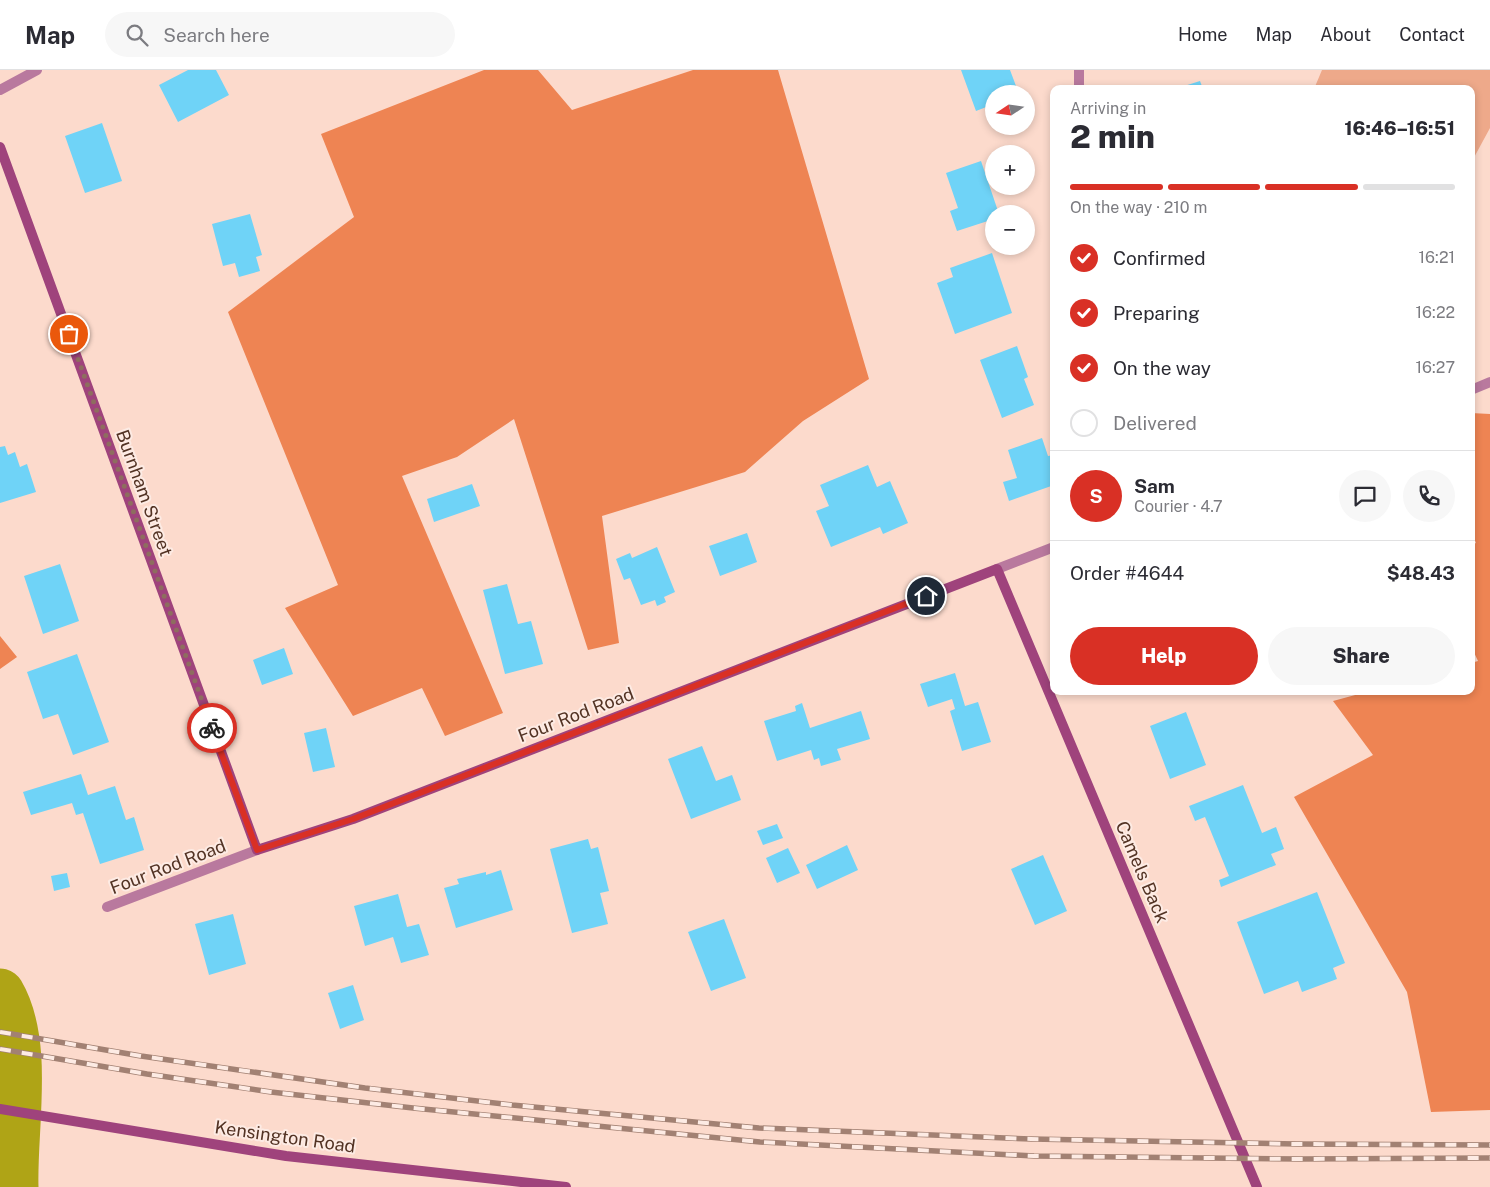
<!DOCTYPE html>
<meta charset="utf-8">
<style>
:root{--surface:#fff;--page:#f7f7f7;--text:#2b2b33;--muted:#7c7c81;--line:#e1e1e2;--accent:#d93025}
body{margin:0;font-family:"Public Sans",sans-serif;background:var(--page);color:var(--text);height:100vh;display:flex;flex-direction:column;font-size:19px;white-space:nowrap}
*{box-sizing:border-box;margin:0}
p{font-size:16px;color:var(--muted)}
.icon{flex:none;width:28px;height:28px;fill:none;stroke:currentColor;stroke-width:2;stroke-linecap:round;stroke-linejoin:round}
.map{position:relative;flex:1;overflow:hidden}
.details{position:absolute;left:1050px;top:15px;width:425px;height:610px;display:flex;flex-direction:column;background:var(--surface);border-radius:10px;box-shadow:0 2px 8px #0003}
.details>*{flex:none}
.needle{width:32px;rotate:257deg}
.controls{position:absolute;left:985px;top:15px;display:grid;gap:10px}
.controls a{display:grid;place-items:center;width:50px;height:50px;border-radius:50%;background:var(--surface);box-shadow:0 2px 8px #0003;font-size:25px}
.pin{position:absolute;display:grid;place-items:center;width:42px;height:42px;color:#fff;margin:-21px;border:2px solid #fff;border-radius:50%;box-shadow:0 1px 5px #0007}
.courier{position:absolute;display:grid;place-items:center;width:50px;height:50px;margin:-25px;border:4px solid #d93025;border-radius:50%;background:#fff;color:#222;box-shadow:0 1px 6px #0007}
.summary em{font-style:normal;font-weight:800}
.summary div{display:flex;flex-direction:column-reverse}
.summary{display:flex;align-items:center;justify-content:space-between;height:85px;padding:0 20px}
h1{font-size:32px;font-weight:800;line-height:38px}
.bar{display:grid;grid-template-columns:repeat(4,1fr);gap:8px 5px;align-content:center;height:60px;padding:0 20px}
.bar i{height:6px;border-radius:4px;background:var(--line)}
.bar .active{background:var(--accent)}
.bar p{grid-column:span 4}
.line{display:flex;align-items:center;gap:12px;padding:0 20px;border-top:1px solid var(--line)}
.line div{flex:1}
.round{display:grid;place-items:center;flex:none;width:52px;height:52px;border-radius:26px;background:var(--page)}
ol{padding:0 20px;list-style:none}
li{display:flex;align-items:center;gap:15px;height:55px}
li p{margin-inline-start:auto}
li .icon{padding:5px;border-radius:50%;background:var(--accent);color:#fff;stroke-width:4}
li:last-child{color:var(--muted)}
li i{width:28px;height:28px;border:2px solid var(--line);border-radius:50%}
.cta{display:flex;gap:10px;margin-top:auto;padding:10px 20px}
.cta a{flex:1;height:58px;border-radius:30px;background:var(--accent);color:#fff;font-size:20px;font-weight:800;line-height:58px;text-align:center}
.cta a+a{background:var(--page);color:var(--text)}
header{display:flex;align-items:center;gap:30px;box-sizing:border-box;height:70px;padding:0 25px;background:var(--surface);border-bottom:1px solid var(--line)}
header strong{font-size:24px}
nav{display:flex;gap:28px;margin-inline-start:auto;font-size:18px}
.search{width:350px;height:45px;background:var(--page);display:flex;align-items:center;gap:12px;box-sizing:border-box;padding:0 18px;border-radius:28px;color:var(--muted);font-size:19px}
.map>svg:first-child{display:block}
</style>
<header>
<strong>Map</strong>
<div class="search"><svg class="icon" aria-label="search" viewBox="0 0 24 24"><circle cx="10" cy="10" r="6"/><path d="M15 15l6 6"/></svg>Search here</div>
<nav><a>Home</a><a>Map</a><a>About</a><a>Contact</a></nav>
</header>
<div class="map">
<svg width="1490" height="1117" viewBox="0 0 1490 1117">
<rect width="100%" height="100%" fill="#fcdacc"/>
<path fill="#eea98a" d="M1322,0h168v58l-19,35v-74h-157z"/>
<path fill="#ee8453" d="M484,0h54l34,40 121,-40h85l91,309 -66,42 -58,51 -143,44 17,127 -31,7 -74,-231 -57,38 -55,19 101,237 -58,23 -23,-48 -69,28 -68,-108 53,-23 -110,-273 126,-95 -33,-83z
M1471,343l19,1v696l-59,2 -24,-120 -113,-195 79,-42 -40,-54 37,-10h101v-28l7,-2 -7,-15v-101l5,-2 -5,-12z
M0,566l17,21 -17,12z"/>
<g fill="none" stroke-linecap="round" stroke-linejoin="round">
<path stroke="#afa416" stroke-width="49" d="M0,923c30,51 12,136 14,194"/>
</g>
<path fill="#6fd3f7" d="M188,0h28l13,25 -51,27 -19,-37z
M961,0h49l9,24h-25v10l-18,7z
M1200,11l3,8h-25v-1z
M102,53l20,58 -37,12 -20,-57z
M981,91l18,53h-5v5l-37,12 -7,-20 8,-3 -12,-35z
M250,144l12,41 -6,2 4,14 -21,6 -4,-14 -12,3 -11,-42z
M992,183l20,60 -57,21 -18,-51 16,-6 -3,-9z
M1017,276l11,31 -4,2 10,26 -32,13 -22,-58z
M1042,368l6,18 6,-1v30l-45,16 -6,-19 14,-4 -9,-28z
M5,376l3,9 7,-3 5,15 7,-3 9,28 -36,11v-56z
M868,395l9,22 13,-6 18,42 -25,11 -3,-7 -49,20 -15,-36 13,-5 -9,-21z
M472,414l8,22 -46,16 -7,-23z
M747,463l10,29 -37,14 -11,-30z
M657,477l18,45 -11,5 2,5 -9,4 -2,-6 -14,5 -11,-27 -6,2 -8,-21 14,-6 2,5z
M60,494l19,57 -36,13 -19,-58z
M507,514l11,40 13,-3 12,43 -38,10 -22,-84z
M284,578l9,26 -31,11 -9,-25z
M77,584l32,88 -36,13 -15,-41 -15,5 -16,-47z
M955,603l10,33 13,-4 13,40 -29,9 -12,-40 5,-2 -3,-10 -24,8 -8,-23z
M802,633l8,25 51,-17 9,28 -33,10 4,11 -20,6 -2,-8 -5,2 -3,-10 -34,11 -13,-40 32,-10 -1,-5z
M1186,642l20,53 -36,14 -20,-53z
M326,658l9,39 -22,5 -9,-39z
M702,676l14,35 16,-6 9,25 -50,19 -23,-60z
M81,704l7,21 27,-9 11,34 8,-3 10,33 -44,14 -17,-51 -7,2 -4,-12 -41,12 -8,-23z
M1243,715l19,48 14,-6 8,22 -13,5 5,11 -55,22 -2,-7 10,-4 -24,-59 -10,4 -6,-15z
M777,754l6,14 -20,7 -6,-14z
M588,769l3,10 7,-2 11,44 -9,2 8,31 -36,9 -22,-84z
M847,775l11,25 -41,19 -11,-24z
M788,778l12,25 -23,10 -11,-25z
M1043,785l24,56 -32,14 -24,-56z
M501,800l12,40 -57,18 -12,-40 15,-4 -2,-5 29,-7v3z
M67,803l3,14 -16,4 -3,-15z
M1317,822l28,71 -12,5 4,11 -35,13 -4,-11 -34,13 -27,-72z
M398,824l9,33 12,-3 10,31 -28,8 -8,-26 -28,9 -11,-40z
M233,844l13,50 -37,11 -14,-51z
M724,849l22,59 -35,13 -23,-59z
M353,915l11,35 -24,9 -12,-36z"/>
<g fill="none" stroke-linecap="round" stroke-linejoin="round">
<path stroke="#b9799e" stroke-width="10" d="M1079,0v19
M0,20l37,-20
M1471,320l19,-8
M997,499l57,-22
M107,837l150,-57"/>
<path stroke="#9f437c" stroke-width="10" d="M0,77l257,703 96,-31 644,-250 260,618
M0,1039l286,47 280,31"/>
<g stroke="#a28173" stroke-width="5.5">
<path id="rail" d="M0,962l141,24 224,32 147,17 247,23 272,11 266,5 193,1
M0,979l147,25 124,18 142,16 347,34 274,14 266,3 190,-1"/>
</g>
<use href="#rail" stroke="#fdebe4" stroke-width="4" stroke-dasharray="11" stroke-linecap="butt"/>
</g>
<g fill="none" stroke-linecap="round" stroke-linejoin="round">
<path stroke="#8e6d5f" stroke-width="5" stroke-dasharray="0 9" d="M69,264l143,394"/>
<path stroke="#d93025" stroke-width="6" d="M212,658l45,122 96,-31 573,-223"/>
</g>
<g text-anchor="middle" stroke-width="4" stroke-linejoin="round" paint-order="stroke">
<g font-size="18" fill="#533324" stroke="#fdebe4">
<text transform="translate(144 423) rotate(70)" y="6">Burnham Street</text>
<text transform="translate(576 645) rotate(-21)" y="6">Four Rod Road</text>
<text transform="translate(168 797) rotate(-21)" y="6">Four Rod Road</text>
<text transform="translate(1142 802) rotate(67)" y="6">Camels Back</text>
<text transform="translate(285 1067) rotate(8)" y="6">Kensington Road</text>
</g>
</g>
</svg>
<div class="controls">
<a><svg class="needle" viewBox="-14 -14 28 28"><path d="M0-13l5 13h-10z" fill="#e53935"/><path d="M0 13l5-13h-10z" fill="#7c7c81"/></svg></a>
<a>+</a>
<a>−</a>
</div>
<div class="pin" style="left:69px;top:264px;background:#ea580c"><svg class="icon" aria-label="bag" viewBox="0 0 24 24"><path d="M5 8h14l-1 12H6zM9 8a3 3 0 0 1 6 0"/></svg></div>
<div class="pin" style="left:926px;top:526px;background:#1f2937"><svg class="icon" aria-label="home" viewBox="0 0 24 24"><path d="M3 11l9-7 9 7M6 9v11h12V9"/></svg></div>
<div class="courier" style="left:212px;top:658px"><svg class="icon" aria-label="bike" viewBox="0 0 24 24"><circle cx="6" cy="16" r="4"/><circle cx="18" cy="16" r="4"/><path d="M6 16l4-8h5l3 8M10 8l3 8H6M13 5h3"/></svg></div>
<section class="details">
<div class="summary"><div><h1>2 min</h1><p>Arriving in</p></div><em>16:46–16:51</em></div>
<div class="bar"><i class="active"></i><i class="active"></i><i class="active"></i><i></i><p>On the way · 210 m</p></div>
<ol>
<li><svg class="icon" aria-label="check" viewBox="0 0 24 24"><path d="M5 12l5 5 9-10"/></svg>Confirmed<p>16:21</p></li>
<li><svg class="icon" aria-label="check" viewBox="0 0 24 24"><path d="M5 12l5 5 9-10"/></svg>Preparing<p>16:22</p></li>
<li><svg class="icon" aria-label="check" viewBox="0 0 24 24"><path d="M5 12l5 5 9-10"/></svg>On the way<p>16:27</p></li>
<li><i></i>Delivered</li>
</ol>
<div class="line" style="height:90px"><b class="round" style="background:var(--accent);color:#fff">S</b><div><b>Sam</b><p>Courier · 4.7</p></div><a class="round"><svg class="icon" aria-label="chat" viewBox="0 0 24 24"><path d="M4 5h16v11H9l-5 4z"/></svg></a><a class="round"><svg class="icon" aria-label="phone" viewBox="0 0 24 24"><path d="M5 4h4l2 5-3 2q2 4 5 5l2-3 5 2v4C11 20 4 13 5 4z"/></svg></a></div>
<div class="line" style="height:65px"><div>Order #4644</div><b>$48.43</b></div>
<div class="cta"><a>Help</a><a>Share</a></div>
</section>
</div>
